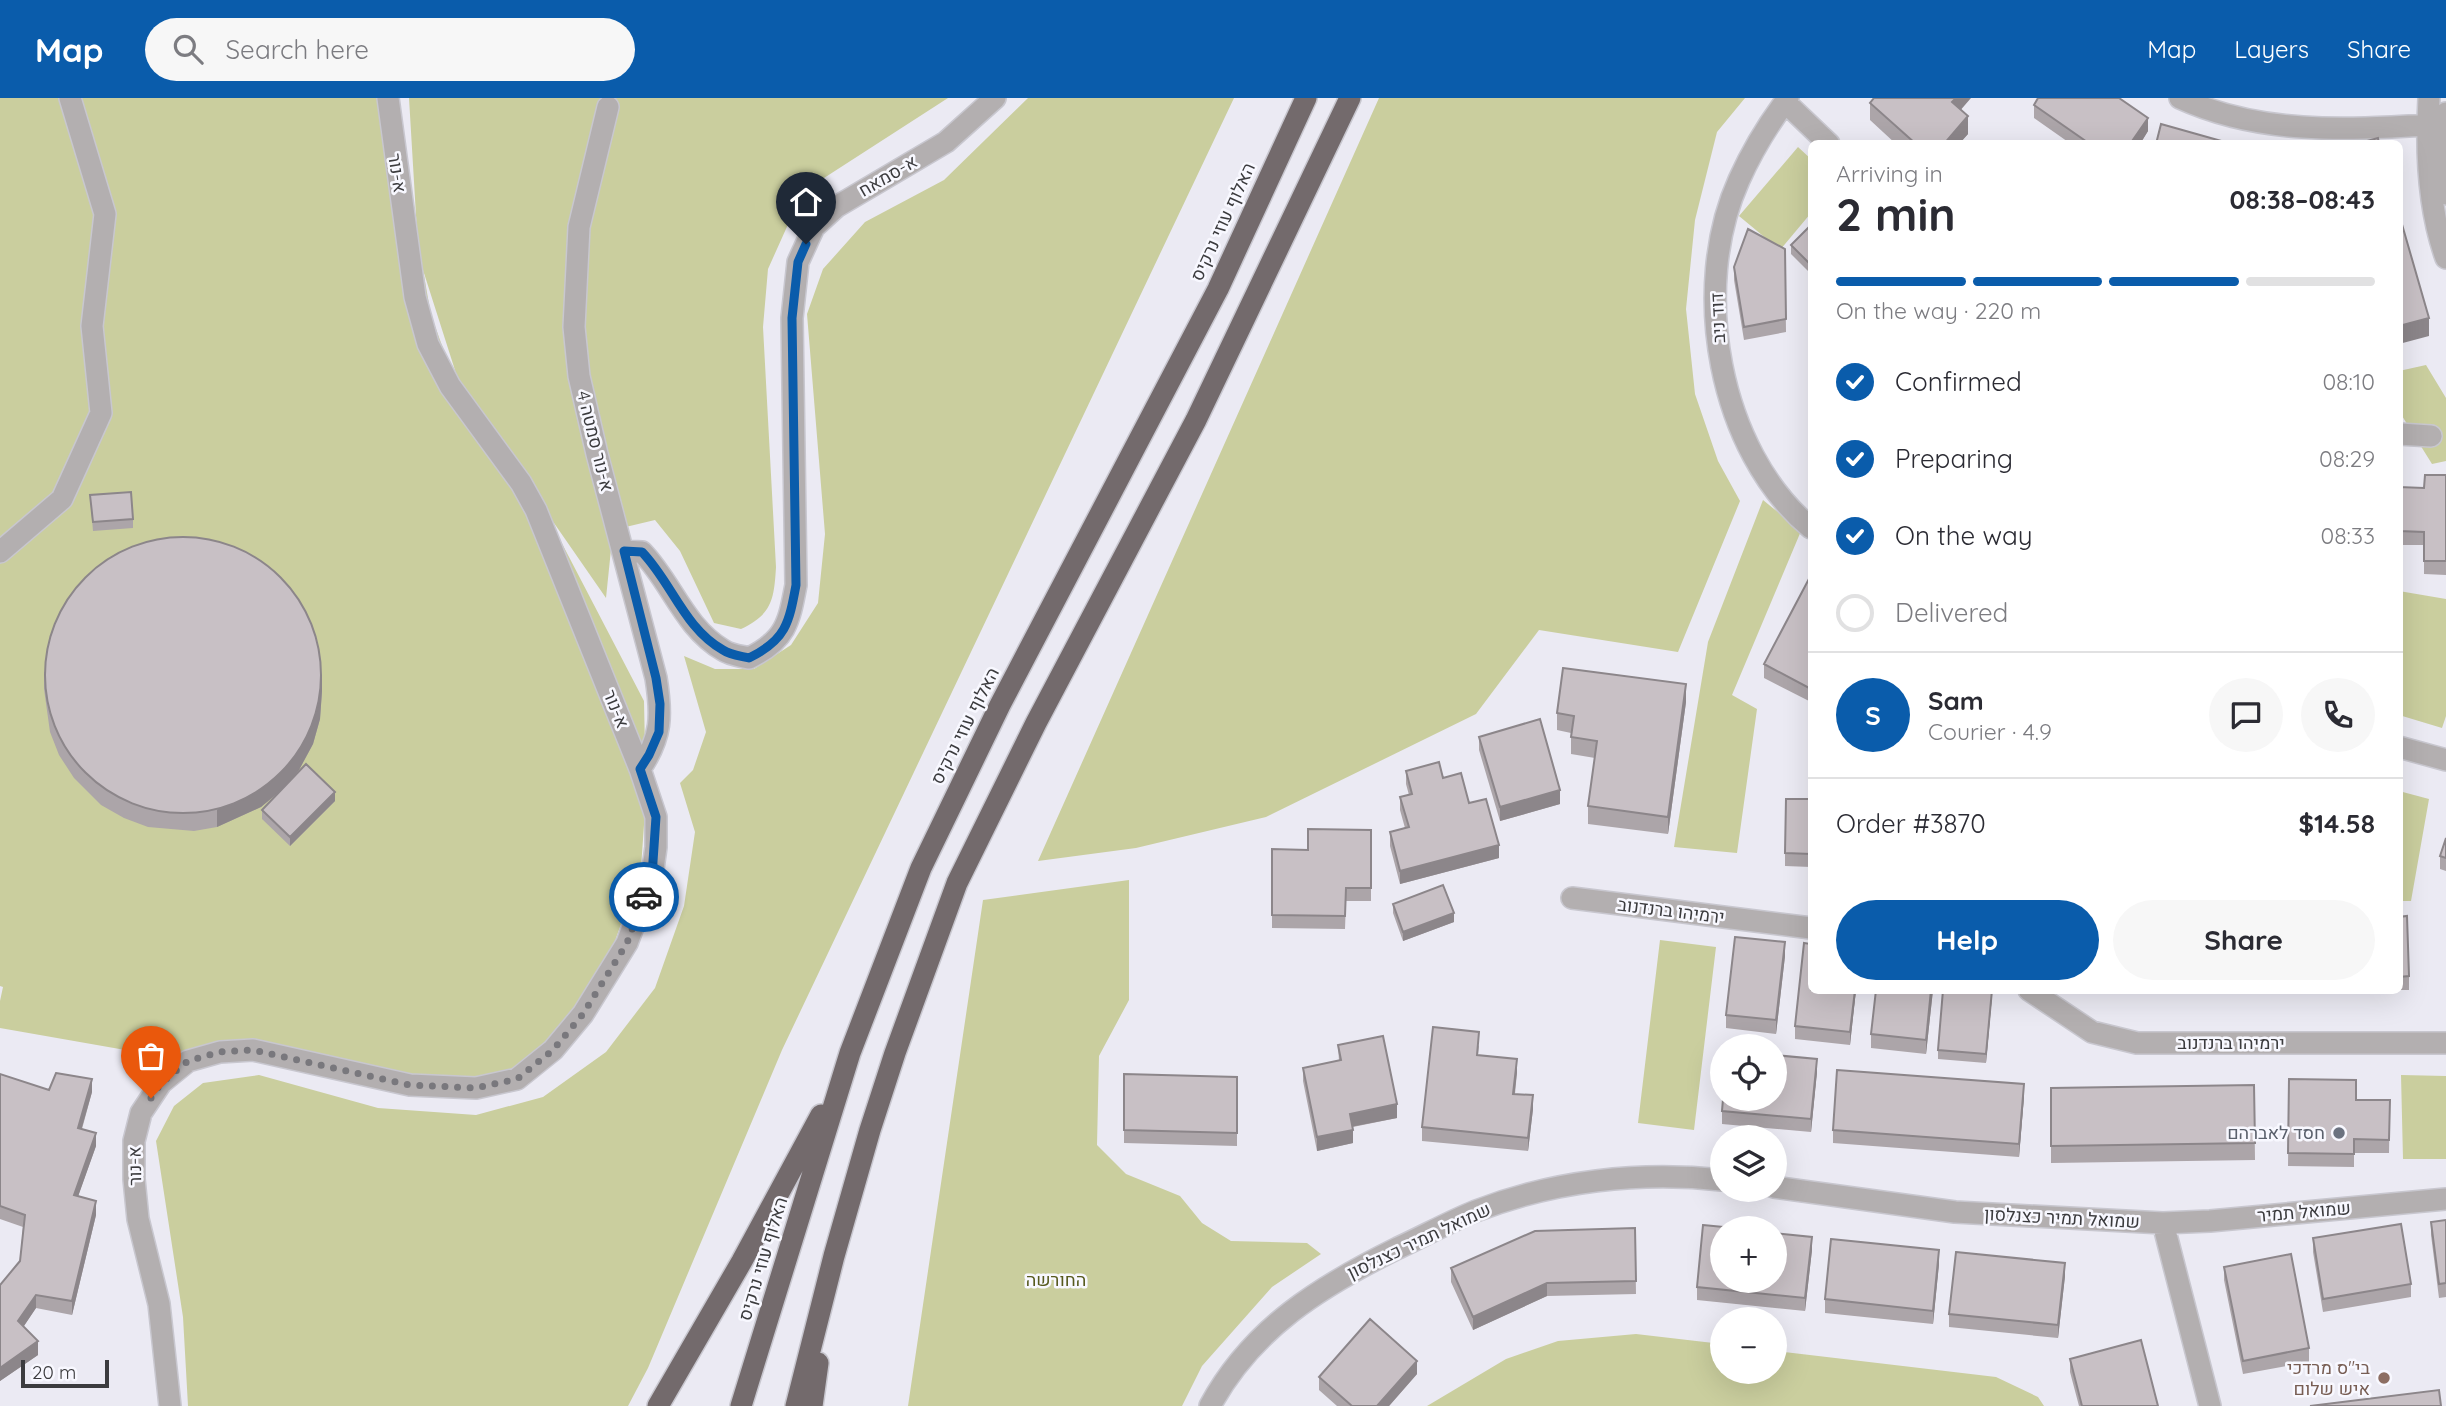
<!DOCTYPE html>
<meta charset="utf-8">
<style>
:root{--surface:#fff;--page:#f7f7f7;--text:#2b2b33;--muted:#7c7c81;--line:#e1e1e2;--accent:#0a5cab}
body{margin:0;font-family:Quicksand,Heebo,sans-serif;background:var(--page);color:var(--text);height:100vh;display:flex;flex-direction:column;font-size:26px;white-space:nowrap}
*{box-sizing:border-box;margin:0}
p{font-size:23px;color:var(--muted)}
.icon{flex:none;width:38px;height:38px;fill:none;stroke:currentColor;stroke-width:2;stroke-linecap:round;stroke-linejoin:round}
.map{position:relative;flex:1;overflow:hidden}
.panel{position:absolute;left:1808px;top:42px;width:595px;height:854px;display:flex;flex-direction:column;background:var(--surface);border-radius:10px;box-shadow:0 7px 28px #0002}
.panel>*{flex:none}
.fabs{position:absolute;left:1710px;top:936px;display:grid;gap:14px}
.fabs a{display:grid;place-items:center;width:77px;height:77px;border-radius:50%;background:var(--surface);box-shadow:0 7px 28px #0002;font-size:35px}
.scale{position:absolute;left:21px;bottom:18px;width:88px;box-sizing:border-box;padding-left:7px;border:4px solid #3b3b3e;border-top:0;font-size:19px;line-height:24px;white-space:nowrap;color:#3b3b3e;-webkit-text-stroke:5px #f8f8ff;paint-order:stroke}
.pin{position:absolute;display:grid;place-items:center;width:60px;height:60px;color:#fff;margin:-72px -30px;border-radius:50% 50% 50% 0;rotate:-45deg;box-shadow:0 0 7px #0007}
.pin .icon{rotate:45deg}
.courier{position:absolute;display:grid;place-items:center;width:70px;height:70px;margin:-35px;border:5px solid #0a5cab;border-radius:50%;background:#fff;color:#222;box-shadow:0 2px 9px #0007}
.overview em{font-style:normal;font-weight:800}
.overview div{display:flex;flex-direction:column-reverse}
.overview{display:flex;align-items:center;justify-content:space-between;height:119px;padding:0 28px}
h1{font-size:46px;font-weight:800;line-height:52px}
.bar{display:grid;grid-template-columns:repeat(4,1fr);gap:10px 7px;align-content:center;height:84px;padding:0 28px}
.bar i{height:9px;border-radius:5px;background:var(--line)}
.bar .current{background:var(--accent)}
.bar p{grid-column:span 4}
.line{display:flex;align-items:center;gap:18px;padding:0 28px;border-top:2px solid var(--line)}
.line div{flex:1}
.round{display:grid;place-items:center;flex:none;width:74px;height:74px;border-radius:37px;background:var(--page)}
ol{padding:0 28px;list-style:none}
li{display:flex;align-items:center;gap:21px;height:77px}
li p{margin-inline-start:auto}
li .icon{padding:7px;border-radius:50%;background:var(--accent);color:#fff;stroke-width:4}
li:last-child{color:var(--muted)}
li i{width:38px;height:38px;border:4px solid var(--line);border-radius:50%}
.action{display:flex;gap:14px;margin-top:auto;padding:14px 28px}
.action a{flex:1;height:80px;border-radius:42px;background:var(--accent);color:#fff;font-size:28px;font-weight:800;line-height:80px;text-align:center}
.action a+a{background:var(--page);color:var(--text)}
header{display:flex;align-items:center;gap:42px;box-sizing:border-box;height:98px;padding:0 35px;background:var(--accent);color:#fff}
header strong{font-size:33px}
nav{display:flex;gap:38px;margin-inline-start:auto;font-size:24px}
.search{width:490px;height:63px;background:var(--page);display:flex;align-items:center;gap:18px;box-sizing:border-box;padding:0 24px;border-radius:38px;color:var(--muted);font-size:26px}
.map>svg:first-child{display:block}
</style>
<header>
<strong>Map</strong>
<div class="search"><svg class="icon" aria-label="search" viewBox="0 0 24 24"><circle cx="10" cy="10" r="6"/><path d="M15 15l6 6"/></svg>Search here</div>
<nav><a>Map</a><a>Layers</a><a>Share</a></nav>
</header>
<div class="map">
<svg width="2446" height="1308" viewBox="0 0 2446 1308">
<rect width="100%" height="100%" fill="#ebeaf3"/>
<path fill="#cace9e" d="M0,0h393l24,134 -8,-134h539l-124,80 -34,42 -22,49 -5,58 13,240c-2,33 -4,47 -35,62l-27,-6 -34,-72 -25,-31 -42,10 -7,68 -145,-209 -38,-119 8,45 26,72 99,145 88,169 2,95 -5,72 -31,87 -57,95 -36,29 -91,7 -194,-35 -44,10 -188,-33v-27l3,-14 -3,-1z
M1028,0h206l-452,952 -134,318 -20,38h-440l-5,-89 -27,-176 18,-35 29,-23 56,-8 119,33 98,7 67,-18 63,-45 49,-64 29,-82 11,-74 -15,-49 13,-13 13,-38 -22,-76 31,13h39l37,-24 27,-42 7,-69 -18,-220 16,-45 42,-47 79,-42z
M1379,0h366l-28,34 -22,88 -9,89 9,85 23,67 22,40 -62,151 -139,-22 -63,84 -210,103 -130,31 -98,13z
M1798,49l13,12v54l-31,37 -41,-34z
M2426,267l20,33v63l-14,3 -33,-53v-40z
M1763,402l38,31 -69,164 25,14 -20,144 -63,-6 34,-205z
M2399,493l47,8v117l-4,12 -43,-13z
M2399,693l30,8 -18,102h-12z
M1129,782v120l-30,56 -2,89 29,29 54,22 22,27 29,18 76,2 14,11 -49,33 -70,79 -20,40h-274l75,-506z
M1660,842l56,7 -22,183 -56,-7z
M2401,977l45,1v83h-43z
M1636,1236l86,10v28h52l1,-21 221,26 42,20 6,9h-617l79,-47 52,-18z"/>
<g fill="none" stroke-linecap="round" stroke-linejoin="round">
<g stroke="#c8c7cf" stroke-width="24">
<path id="minor" d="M1788,0c-19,25 -36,53 -49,82 -49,108 -21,271 72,348
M2180,0c85,39 175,31 265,26
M2429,0c-3,52 -1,110 17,160
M1785,4l44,42
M608,9l-29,120 -5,100 5,49 18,78 59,224c6,37 6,59 -16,91
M2446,96l-2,-33 2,-48
M2399,336l32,2
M623,453l19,1c30,31 42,75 81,98 7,5 18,6 26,8 37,-18 40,-36 47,-73l-4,-267 6,-56 16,-35 22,-20 110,-65 49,-44
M0,454l62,-53 39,-86 -9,-87 13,-112 -35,-116
M2399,649l47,13
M1572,800l239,30
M2029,892l63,42 45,11h309
M1774,1089l181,25 208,11 47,-2 236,-22
M2163,1125l47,183
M170,1308l-11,-102 -21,-85 -4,-40v-38l7,-28 20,-30 27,-22 32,-9 33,-2 157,35 66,3 41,-9 36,-29 30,-36 44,-71 25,-67 4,-29v-30l-16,-48 -104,-259 -15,-27 -71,-97 -22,-42 -13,-47 -27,-199
M1210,1308c42,-78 111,-120 188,-158 26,-12 51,-26 78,-37 77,-30 163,-40 246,-31"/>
</g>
<g stroke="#c8c7cf" stroke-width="24">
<path id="highway" d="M658,1308l84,-145 79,-146
M741,1308l109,-353 71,-185 79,-163 218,-416 88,-191
M796,1308l38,-150 36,-126 25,-77 62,-170 79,-160 160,-303 154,-322
M812,1308l6,-43"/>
</g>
<use href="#minor" stroke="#b3afb0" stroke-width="21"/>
<use href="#highway" stroke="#736a6c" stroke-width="21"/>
</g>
<path fill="#aca5a9" d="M1870,5l90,7 8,24 -9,10h-63l-26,-24z
M2034,7l114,26 -8,13h-69l-37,-26z
M1811,127v49l-20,-20v-9z
M1785,151l1,83 -42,8 -10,-60v-13z
M2446,377v100l-22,-1v-29h-25v-58l25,1z
M90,397l43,24v9l-40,3z
M1811,477v127l-47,-24v-14z
M44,574l278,19 -2,28 -7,25 -14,26 -12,14 48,17 -45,45 -28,-27v-9l20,-20 -21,17 -44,20 -23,4 -46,-4 -24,-9 -23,-13 -27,-27 -15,-23 -9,-23 -6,-43z
M1686,604l-18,132 -80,-10v-18l7,-48 -24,-4v-21l-14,-3v-17z
M1479,639l81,67 -60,17 -21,-71z
M1406,673l37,7 26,25 30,55 -99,26 -10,-38v-14l15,-4 -5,-18v-13l9,-2 -3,-11z
M1811,701v68l-26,-1v-13z
M1371,732v71h-25l-1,28 -73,-1v-79l36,1z
M2446,740v33l-6,-2v-13z
M1393,806l61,18 -51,19 -10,-28z
M2399,819l10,59v14h-10z
M1785,858l-9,78 -50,-6v-13z
M1856,892l-6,55 -55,-6v-13z
M1876,892h57l-7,64 -55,-6v-14z
M2302,892h85l-85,4z
M1992,898l-6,67 -48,-4v-9z
M1338,947l59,73 -44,9v16l-36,8 -14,-70v-13l36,-7z
M1479,947l-1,10 39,17 -2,22 18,15 -5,42 -106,-10v-14z
M1817,974l-6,60 -89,-8v-13z
M0,976l49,16 43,2 -10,37 14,17 -18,50 18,19 -24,100 -36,-7 -13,19 15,28 -38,26v-96l20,-24 3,-34 -23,-8z
M1124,976l113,3v69l-113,-3z
M2289,981l67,21h34l-1,53h-35v14l-66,-1z
M2254,987l1,75 -204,3v-75z
M2024,999l-5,60 -186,-14v-13z
M2446,1122v77l-7,1 -8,-63v-13z
M1635,1130l1,66 -89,2 -74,34 -22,-48v-14z
M2313,1140l98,46v13l-88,15 -10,-60z
M1812,1152l-7,61 -108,-11v-13z
M1939,1166l-6,60 -108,-11v-14z
M2224,1169l85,81v14l-66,12 -19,-94z
M2065,1178l-7,62 -109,-11v-13z
M2070,1261l88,47h-79l-9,-34z
M1417,1276l-28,32h-52l-18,-16v-13z"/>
<path fill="#8c868a" d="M1956,0h15l-19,22v-18z
M1968,18v18l-9,10h-15z
M2148,20v13l-8,13h-10z
M2429,220v18l-30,8v-18z
M322,576v17l-2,28 -7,25 -14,26 -14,17 -24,20 -44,20v-17z
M1686,586v18l-18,132v-17z
M1560,692v14l-60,17v-14z
M335,694v9l-45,45v-9z
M1499,747v13l-99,26v-13z
M1454,815v9l-51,19v-9z
M1785,844v14l-9,78v-14z
M1855,892h1l-6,55v-13z
M1931,892h2l-7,64v-14z
M1992,892v6l-6,67v-9z
M1517,961v13l-4,35v-13z
M1817,961v13l-6,60v-13z
M92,981v13l-14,49v-13z
M2024,986v13l-5,60v-13z
M1533,997v14l-5,42v-13z
M1397,1006v14l-47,9v-13z
M1353,1032v13l-36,8v-14z
M96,1035v13l-22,62v-13z
M96,1103v14l-24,100v-14z
M1812,1139v13l-7,61v-13z
M1939,1152v14l-6,60v-13z
M2065,1165v13l-7,62v-13z
M1547,1185v13l-74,34v-13z
M36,1197v13l-18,27v-14z
M38,1243v14l-38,26v-13z
M1417,1263v13l-28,32h-12z"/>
<path fill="#c8c0c5" stroke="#8c868a" stroke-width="2" d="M1874,0h82l-4,4 16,14 -24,28h-28l-46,-41z
M2038,0h81l29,20 -18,26h-40l-56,-39z
M2161,26l71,20h-76z
M2378,40l1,6h-23z
M2399,116l30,104 -30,8z
M1811,127v40l-20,-20z
M1748,131l37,20 1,70 -42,8 -10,-60z
M2425,377h21v86h-22v-29l-25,-1v-44l25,1z
M131,394l2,27 -40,3 -3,-27z
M45 577a138 138 0 1 1 276 0a138 138 0 1 1-276 0Z
M1811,477v114l-47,-25z
M1563,570l123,16 -18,133 -80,-11 9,-65 -26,-4 3,-21 -17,-3z
M1540,621l20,71 -60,17 -21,-70z
M1439,664l4,16 18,-5 8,30 17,-4 13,46 -99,26 -10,-39 19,-5 -9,-30 12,-3 -6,-23z
M306,666l29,28 -45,45 -28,-27z
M1786,701h25v55l-26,-1z
M1308,731l63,1v58h-25l-1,28 -73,-1v-66l36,1z
M2446,740v20l-6,-2z
M1443,787l11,28 -51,19 -10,-28z
M2407,818l2,60 -10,1v-60z
M1735,839l50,5 -9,78 -50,-5z
M1804,845l7,1v46h44l-5,42 -55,-6z
M1876,892h55l-5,50 -55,-6z
M1943,892h49l-6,64 -48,-4z
M1433,929l46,5 -2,23 40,4 -4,35 20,1 -5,43 -106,-11z
M1383,938l14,68 -47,10 3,16 -36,7 -14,-69 38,-8 -3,-15z
M1774,957l43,4 -6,60 -89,-8 1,-12h51z
M1837,972l187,14 -5,60 -186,-14z
M56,975l36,6 -14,49 18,5 -22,62 22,6 -24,100 -36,-6 -18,26 20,20 -38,27v-83l20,-24 5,-46 -25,-9v-132l49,16z
M1124,976l113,3v56l-113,-3z
M2289,981l67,1v20h34l-1,40 -35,-1v15l-66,-1z
M2254,987l1,58 -204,3v-58z
M2446,1122v63l-7,1 -8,-62z
M2401,1126l10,60 -88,15 -10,-61z
M1703,1127l31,3h-12v53h52v-48l38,4 -7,61 -108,-11z
M1635,1130l1,53 -89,2 -74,34 -22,-49 84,-37z
M1831,1141l108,11 -6,61 -108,-12z
M1956,1154l109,11 -7,62 -109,-11z
M2291,1156l18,94 -66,13 -19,-94z
M1370,1221l47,42 -40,45h-25l-33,-29z
M2141,1242l17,66h-76l-12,-47z
M2439,1292l2,16h-131z"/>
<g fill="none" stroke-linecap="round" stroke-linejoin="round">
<path stroke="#79787d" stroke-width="7" stroke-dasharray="0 12.6" d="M151,1000l10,-15 27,-22 32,-9 33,-2 157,35 66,3 41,-9 36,-29 30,-36 44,-71 17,-46"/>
<path stroke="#0a5cab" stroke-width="9" d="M644,799l8,-21 4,-59 -16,-48 9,-14 10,-23 1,-28 -4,-26 -32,-127 18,1c30,31 42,76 81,98 7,5 18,6 26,8 37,-18 40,-35 47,-73l-4,-267 6,-56 8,-18"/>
</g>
<circle fill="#6b7280" stroke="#f8f8ff" stroke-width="2.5" cx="2339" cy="1035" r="7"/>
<circle fill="#8d6e63" stroke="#f8f8ff" stroke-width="2.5" cx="2384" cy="1280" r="7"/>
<g text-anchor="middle" stroke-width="5" stroke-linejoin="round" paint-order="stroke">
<g font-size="18" fill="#3b3b3e" stroke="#f8f8ff">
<text transform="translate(397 75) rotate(81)" y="6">א-נור</text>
<text transform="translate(888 78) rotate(-30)" y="6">א-סמאח</text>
<text transform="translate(1223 124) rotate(-65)" y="6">האלוף עוזי נרקיס</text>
<text transform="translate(1718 220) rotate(-93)" y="6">דוד ניב</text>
<text transform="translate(595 343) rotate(76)" y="6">א-נור סמטה 4</text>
<text transform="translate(616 611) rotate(68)" y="6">א-נור</text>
<text transform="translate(965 628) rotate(-63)" y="6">האלוף עוזי נרקיס</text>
<text transform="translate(1671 813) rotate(7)" y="6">ירמיהו ברנדנוב</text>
<text x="2231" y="951">ירמיהו ברנדנוב</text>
<text transform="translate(135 1068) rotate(-91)" y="6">א-נור</text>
<text transform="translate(2304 1114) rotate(-5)" y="6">שמואל תמיר</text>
<text transform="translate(2062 1120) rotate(3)" y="6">שמואל תמיר כצנלסון</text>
<text transform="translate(1419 1143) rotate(-25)" y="6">שמואל תמיר כצנלסון</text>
<text transform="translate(763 1161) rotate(-73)" y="6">האלוף עוזי נרקיס</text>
</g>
<g font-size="18" fill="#5b616d" stroke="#f8f8ff" text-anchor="end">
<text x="2325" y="1041">חסד לאברהם</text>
</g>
<g font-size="18" fill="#575a1e" stroke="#f8f8ff">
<text x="1056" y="1188">החורשה</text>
</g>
<g font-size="18" fill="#785e54" stroke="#f8f8ff" text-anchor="end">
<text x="2370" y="1276">בי"ס מרדכי<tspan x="2370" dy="21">איש שלום</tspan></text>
</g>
</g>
</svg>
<div class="fabs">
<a><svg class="icon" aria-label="locate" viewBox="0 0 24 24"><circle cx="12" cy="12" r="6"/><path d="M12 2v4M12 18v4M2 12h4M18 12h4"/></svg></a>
<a><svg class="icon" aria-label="layers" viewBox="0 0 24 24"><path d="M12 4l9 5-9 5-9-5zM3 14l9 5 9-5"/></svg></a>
<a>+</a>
<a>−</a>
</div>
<div class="scale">20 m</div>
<div class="pin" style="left:151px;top:1000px;background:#ea580c"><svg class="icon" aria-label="bag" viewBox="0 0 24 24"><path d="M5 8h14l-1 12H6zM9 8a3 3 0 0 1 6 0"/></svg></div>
<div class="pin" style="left:806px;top:146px;background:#1f2937"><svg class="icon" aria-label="home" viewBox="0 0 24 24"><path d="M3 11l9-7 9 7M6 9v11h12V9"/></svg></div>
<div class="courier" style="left:644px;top:799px"><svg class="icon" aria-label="car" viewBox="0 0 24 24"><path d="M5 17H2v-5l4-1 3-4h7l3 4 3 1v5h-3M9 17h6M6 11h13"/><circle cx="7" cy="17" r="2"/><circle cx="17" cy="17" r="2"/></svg></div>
<section class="panel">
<div class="overview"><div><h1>2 min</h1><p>Arriving in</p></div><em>08:38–08:43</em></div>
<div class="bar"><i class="current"></i><i class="current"></i><i class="current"></i><i></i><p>On the way · 220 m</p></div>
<ol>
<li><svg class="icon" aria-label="check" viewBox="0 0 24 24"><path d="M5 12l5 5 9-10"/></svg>Confirmed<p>08:10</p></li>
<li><svg class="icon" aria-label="check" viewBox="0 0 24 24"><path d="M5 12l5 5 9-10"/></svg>Preparing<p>08:29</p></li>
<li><svg class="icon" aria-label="check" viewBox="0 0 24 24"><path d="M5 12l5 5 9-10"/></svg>On the way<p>08:33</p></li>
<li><i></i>Delivered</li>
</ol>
<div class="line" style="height:126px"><b class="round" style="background:var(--accent);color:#fff">S</b><div><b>Sam</b><p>Courier · 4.9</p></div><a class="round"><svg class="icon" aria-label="chat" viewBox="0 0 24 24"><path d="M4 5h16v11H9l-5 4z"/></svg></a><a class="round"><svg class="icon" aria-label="phone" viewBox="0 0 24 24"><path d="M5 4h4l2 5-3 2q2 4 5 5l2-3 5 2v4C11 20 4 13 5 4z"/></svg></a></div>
<div class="line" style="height:91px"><div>Order #3870</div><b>$14.58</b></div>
<div class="action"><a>Help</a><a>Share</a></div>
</section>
</div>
